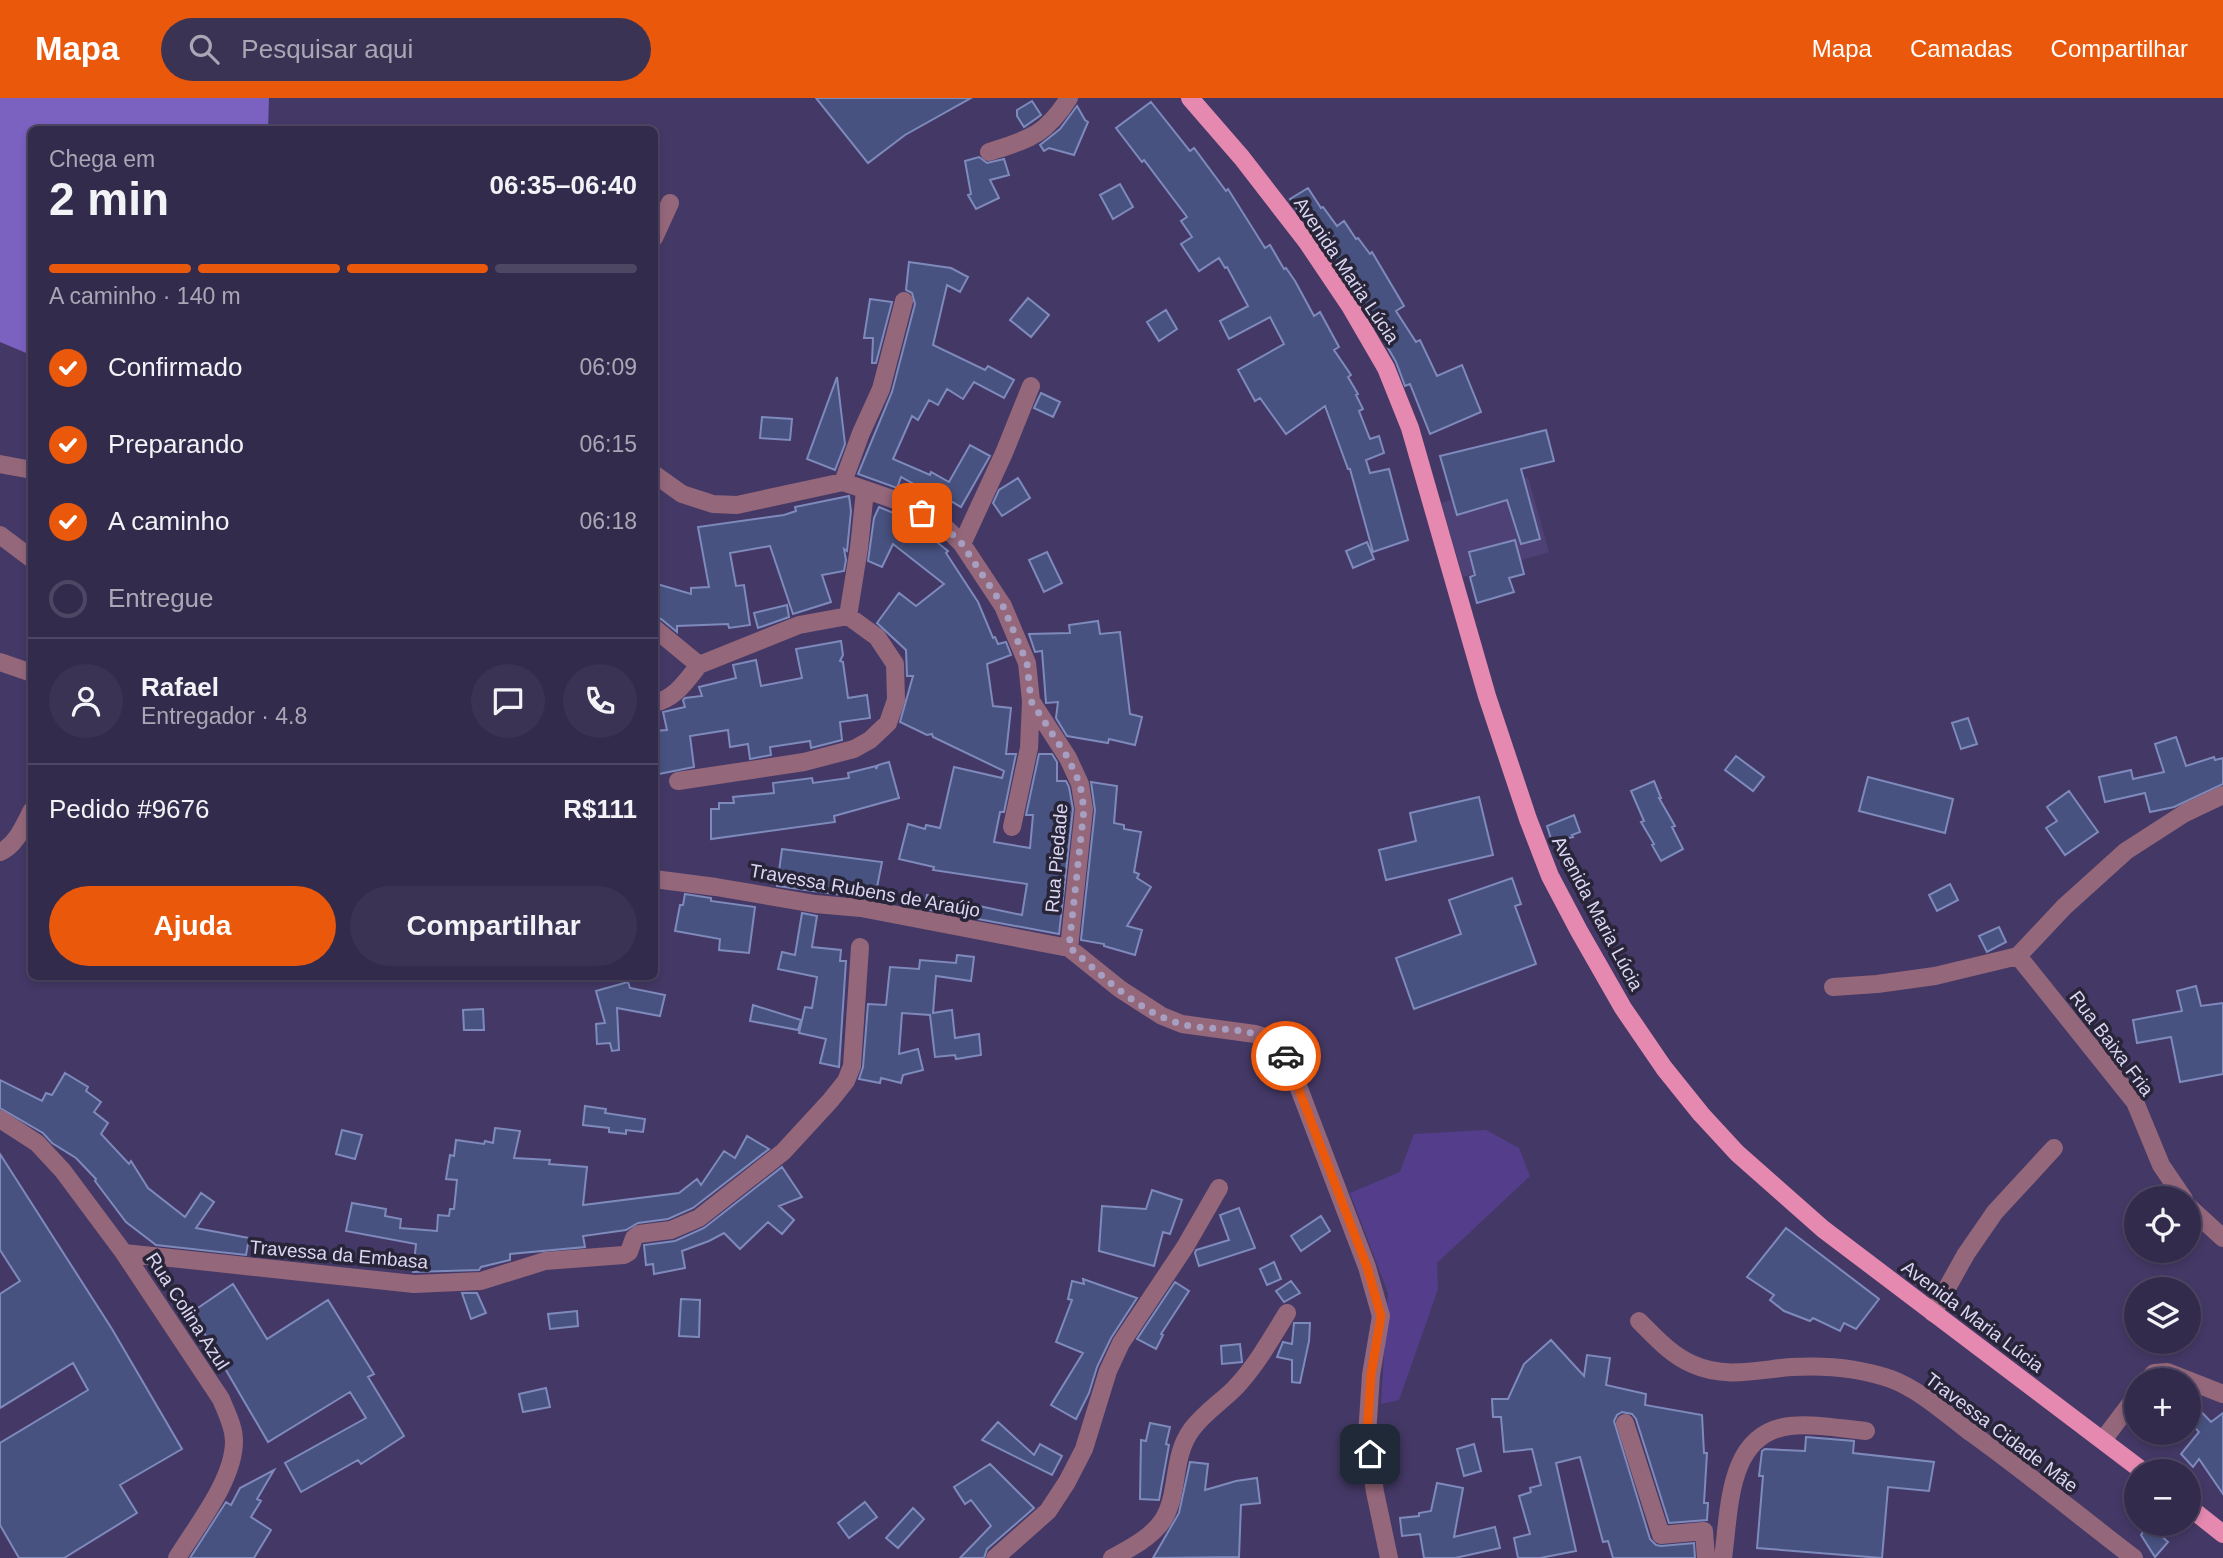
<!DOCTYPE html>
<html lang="pt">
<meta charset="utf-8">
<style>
:root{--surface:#332b4c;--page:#3b3353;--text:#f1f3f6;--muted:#a9a7b5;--line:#4e4764;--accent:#ea580c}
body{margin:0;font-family:Helvetica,sans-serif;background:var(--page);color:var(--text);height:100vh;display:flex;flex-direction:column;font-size:26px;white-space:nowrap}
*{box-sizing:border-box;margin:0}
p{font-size:23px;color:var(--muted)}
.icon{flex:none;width:38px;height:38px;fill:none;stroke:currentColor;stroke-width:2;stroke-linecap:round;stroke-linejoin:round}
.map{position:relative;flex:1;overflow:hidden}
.sheet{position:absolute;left:28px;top:28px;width:630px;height:854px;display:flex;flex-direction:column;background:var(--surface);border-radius:10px;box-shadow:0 4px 10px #0003,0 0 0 2px var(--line)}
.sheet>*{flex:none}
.controls{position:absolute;left:2124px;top:1088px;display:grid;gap:14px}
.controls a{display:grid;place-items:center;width:77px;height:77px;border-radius:50%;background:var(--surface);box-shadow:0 4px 10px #0003,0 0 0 2px var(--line);font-size:35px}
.pin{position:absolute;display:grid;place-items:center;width:60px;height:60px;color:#fff;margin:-30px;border-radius:14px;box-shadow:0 4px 10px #0006}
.courier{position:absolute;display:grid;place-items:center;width:70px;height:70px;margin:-35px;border:5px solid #ea580c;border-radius:50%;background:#fff;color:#222;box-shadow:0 2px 9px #0007}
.summary em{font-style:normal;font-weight:800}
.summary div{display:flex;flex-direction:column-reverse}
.summary{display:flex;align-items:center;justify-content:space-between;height:119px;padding:0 21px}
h1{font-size:46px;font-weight:800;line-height:52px}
.bar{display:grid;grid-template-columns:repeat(4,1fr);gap:10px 7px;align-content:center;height:84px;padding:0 21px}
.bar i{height:9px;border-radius:5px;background:var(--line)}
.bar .active{background:var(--accent)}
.bar p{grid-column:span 4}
.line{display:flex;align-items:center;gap:18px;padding:0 21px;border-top:2px solid var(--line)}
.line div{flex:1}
.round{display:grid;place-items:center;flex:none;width:74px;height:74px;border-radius:37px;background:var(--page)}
ol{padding:0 21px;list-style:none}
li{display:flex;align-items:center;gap:21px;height:77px}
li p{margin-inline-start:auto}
li .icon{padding:7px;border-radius:50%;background:var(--accent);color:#fff;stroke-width:4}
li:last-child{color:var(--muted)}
li i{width:38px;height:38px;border:4px solid var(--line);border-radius:50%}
.primary-button{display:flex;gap:14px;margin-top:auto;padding:14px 21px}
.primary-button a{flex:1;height:80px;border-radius:42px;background:var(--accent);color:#fff;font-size:28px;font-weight:800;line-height:80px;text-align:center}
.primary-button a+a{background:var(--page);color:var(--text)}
header{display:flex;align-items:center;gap:42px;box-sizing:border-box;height:98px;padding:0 35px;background:var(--accent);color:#fff}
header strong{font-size:33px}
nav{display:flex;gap:38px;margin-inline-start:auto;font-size:24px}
.search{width:490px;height:63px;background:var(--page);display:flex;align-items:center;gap:18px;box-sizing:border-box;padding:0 24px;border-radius:38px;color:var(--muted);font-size:26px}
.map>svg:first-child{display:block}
</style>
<header>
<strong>Mapa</strong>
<div class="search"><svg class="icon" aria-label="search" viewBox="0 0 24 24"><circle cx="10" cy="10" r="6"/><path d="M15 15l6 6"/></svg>Pesquisar aqui</div>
<nav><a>Mapa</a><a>Camadas</a><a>Compartilhar</a></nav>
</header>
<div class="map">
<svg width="2223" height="1460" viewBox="0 0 2223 1460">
<rect width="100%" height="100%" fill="#443966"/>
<path fill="#4e4175" d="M1528,379l21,75 -86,25 -22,-74z"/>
<path fill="#543e8b" d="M1486,1032l33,18 11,28 -93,87 1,26 -39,111 -18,4 7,-111 -38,-100 50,-21 14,-38z"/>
<path fill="#7b61c0" d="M0,0h269l-1,31 -236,1 -1,225 -31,-13z"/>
<path fill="#485280" stroke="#7e8abc" stroke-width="2" d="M816,0h155l-66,37 -37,28z
M1032,3l9,14 -17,12 -7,-11v-6z
M1151,4l39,49 4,-3 32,43 2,-2 37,59 5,-3 14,24 2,-1 9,13 19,35 6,-4 19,35 -5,3 17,25 -3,2 10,17 -2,1 7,14 -4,2 11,28 9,-3 5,17 -18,7 4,13 19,-4 19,71 -35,12 -23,-83h-2l-23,-63 -39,28 -26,-36 -5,3 -17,-31 46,-26 -14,-27 -41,22 -9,-18 28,-15 -21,-39 -2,1 -6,-10 -20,13 -18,-27 11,-7 -11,-16 6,-4 -43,-57 -2,2 -26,-34z
M1077,8l8,14 3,2 -14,33 -25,-7 -5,3 -4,-6 20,-16z
M979,59l8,6 17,-4 5,16 -19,5 9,18 -23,11 -8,-14 3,-1 -6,-33z
M1120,86l13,23 -20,12 -13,-24z
M1308,90l13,20 2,-1 14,19 7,-5 12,18 2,-1 12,16 2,-2 32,54 -8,5 20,31 4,-2 17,36 25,-11 19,47 -51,22 -20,-50 -5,2 -9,-24 -45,-78 -1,1 -60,-86z
M909,164l42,6 17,9 -8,15 -13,-7 -14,60 52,25 3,-4 26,14 -10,18 -30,-16 -11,17 -16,-10 -9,16 -9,-5 -11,20 -6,-4 -19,43 37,16 1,-3 18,10 21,-37 20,11 -29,51 -22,-13 -2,3 -36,-20 -4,11 -39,-14 34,-82 23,-88 -3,-11 -6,-3z
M1028,200l21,17 -18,22 -21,-17z
M870,201l22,3 -16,61h-4l1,-25h-9z
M1166,212l11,19 -18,12 -12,-19z
M837,279l8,67 -10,26 -28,-11z
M1041,295l19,9 -7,15 -19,-9z
M762,319l30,2 -2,21 -30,-2z
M1546,332l8,31 -33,8 19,70 -19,5 -14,-44 -50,15 -17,-59z
M1018,380l12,20 -28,18 -9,-13 6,-13z
M849,398l2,15 -4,40 -3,-2 2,11 -2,11 -22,4 9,27 -38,12 -23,-68 -40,7 6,33 8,-1 6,40 -21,3 -1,-4 -51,2v6l-16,-13 -7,-2v-25l3,-8 34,10v-6l18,-1 -11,-60 86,-12 12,-4 -1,-4z
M879,409l29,12 40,32 -2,2 32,49 15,36 2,-1 3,7 8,-2 5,13 -24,9 6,42 18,2 -5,46h10l-12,58h-4l-6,30 36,6 3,-33h-7l13,-61h13l5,8v19h9l3,6 4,22 -14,125 -135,-25 3,-14 95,20 5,-31 -94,-14 1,-3 -35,-8 9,-35 17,5 1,-4 14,3 14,-61 48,11 2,-7 -71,-34 -1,-3 -5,1 -27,-13 13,-46h-6l-1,-26 -29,-27 22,-30 17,13 28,-22 -51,-40 -11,23 -14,-6 6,-43z
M1515,442l9,34 -15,4 5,14 -37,11 -7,-26 5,-2 -6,-23z
M1367,444l7,17 -21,9 -7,-17z
M1047,454l15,31 -18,9 -15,-32z
M787,507l2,12 -31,11 -4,-15z
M1098,523l2,13 20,-2 10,82 12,3 -7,28 -26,-6 -1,4 -41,-7 -11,-18 2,-16 -12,1 -4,-52 -7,1 -6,-18 41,-1 -1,-8z
M841,543l2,14 -3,6 3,1 5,36 19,-3 3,23 -30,4 2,18 -31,8 -1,-7 -40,6 1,8 -21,4 -2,-15 -18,3 -2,-17 -38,6 4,31 -40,8v-44l13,-1 -4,-18 22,-5 -2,-7 2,-2 17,-2 -3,-9 37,-9 -3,-13 23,-5 5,26 41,-8 -6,-29z
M1968,620l9,26 -16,5 -9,-26z
M2176,639l10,29 28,-9 1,3 8,-2v26l-49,23 -24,5 -5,-19 -40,9 -6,-25 32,-7 2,9 31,-7 -9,-28z
M1736,658l28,21 -11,14 -28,-21z
M889,664l10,36 -65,18 1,6 -124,17v-30h8v-6h15l-1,-6 41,-4 -1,-10 39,-5 1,5 36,-5 -1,-5 28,-7v3l2,-4z
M1868,679l85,22 -8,34 -86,-22z
M1654,683l7,17h-2l16,28 -3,1 11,22 -22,12 -9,-16 2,-1 -13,-22 3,-1 -13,-30z
M1091,684l26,4 -3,37 10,2v4l17,3 -7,40 5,2 -2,4 14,9 -24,39 15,4 -7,25 -31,-9v-2l-23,-4 14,-130z
M2069,693l29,41 -33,23 -19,-27 11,-7 -10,-14z
M1479,699l14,58 -107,25 -7,-30 37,-9 -6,-28z
M1574,717l6,17 -8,3 1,2 -21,5 -5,-16z
M782,751l100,13 -6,30 3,1 -1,7 -101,-14z
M1512,780l9,26 -6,2 21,58 -122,45 -18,-51 65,-24 -12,-34z
M1950,786l8,16 -21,11 -8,-16z
M685,796l26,4v3l44,6 -6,46 -30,-3 1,-11 -45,-8 5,-26h3z
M802,815l15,3 -5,31 29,3 -1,11h6l-7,106 -19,-4 6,-24 -27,-6 6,-26 7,1 5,-31 -39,-8 4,-17 13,3z
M1999,829l7,15 -19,10 -8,-16z
M957,857l17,2 -3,24 -35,-5 -3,37 19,-3 3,28 24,-4 2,21 -25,4 -1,-4 -20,2 -5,-42 -28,-2 -3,41 19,-5 5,21 -20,5 -2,8 -20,-5 -1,5 -21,-4 4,-12 5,-63 18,1 4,-38 29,2 1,-9 36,3z
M628,884l2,6 35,7 -5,21 -43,-8 2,42 -7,1 -2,-8 -13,1 -1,-20 9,-1 -9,-32z
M2196,888l5,20 22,-3v71l-43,8 -9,-45 -34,6 -4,-23 49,-9 -5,-20z
M753,907l48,15 -3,10 -48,-9z
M483,911l1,21h-20l-1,-20z
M65,975l23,14 -2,4 15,11 -7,10 14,11 -7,11 28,30 2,-3 17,27 37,29 16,-24 13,9 -18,26 53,10 -3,17 -90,-10 -30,-23 -31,-41 1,-2 -20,-21 -24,-15 -9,-10 -43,-25v-28l42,21 4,-8 6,2z
M585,1008l21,3 -1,4 40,6 -2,13 -17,-2v4l-17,-2v-4l-26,-3z
M495,1030l25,3 -6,27 36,2 -1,4 38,3 -4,38 96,-12 18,-14 4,6 23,-34 11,7 12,-22 22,13 -76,59 -25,11 -30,4 -12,7 -43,6 2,11 -75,7v6l-29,7 -2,3 -66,2 3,-28 -70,-13 6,-28 34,6 -1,7 16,3 -1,9 37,3 1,-16 11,1 1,-7h4l3,-29 -11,-1 4,-24 4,1 2,-16 28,4 1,-3 8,2z
M342,1032l20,5 -7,24 -19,-5z
M0,1056l112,175 70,120 -62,36 17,28 -73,45h-45l-19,-33v-82l88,-53 -15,-27 -73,45v-114l20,-13 -20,-31z
M782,1069l20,30 -23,9 15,14 -12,14 -14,-12 -28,27 -16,-16 -15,8 -27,10 3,17 -31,6 -1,-10 -7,1 -2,-20 31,-4 29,-13z
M1152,1092l30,10 -12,34 -7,-2 -9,34 -55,-15 3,-45 44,3z
M1239,1110l16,40 -56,18 -4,-13 1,-3 33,-10 -9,-25z
M1321,1118l9,15 -29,20 -10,-15z
M1786,1130l93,71 -23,30 -12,-6 -4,8 -27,-13 -3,3 -26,-10 -14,-11 4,-5 -27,-18z
M1274,1164l7,17 -14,6 -7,-16z
M1083,1181l54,19 -26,40 -14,29 -8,26 -13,26 -25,-14 32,-52 -27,-11 16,-42 -4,-1 4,-18 12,3z
M1291,1183l9,12 -16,9 -8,-11z
M1175,1184l14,9 -28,43 2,1 -7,14 -19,-10z
M233,1186l34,55 61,-39 46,74 -6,3 36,59 -43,28 -3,-4 -57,32 -16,-29 81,-45 -16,-26 -82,50 -76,-130z
M462,1195h15l9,20 -15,6z
M681,1201l19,1 -1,37 -20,-1z
M577,1213l1,15 -28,3 -2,-15z
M1294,1225h16l-1,18 -9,42 -8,-1v-22l-15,-3 6,-15 9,2z
M1551,1242l33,36 3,-21 23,3 -4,27 40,9 -1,11 57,10 2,38h3l-3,50h4l-1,17 -38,3 -33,-104 -4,-5 -10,-2 -5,3 -3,6 36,118 6,6 5,1 33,-3 1,15h-82l-5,-17 -5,1 -23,-85 -24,6 20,88 -36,7h-22l-4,-20 16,-4 -11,-38 12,-4 -1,-4 11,-3 -9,-36 -28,3 -3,-35h-8l-1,-18h16l16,-35z
M1240,1246l2,18 -20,2 -1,-18z
M546,1290l4,19 -27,5 -4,-18z
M2189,1301l22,23 12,-9v81l-24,-35 -6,8 -12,-13 18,-22 -10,-11z
M998,1324l36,33 6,-11 22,12 -10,19 -70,-35z
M1150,1325l20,4 -4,17 3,1 -10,55 -19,-1 1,-59 5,1z
M1806,1339l48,4 -1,12 81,9 -5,29 -41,-4 -6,71 -125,-10 6,-72h-4l3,-25 3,-2 40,2z
M1474,1346l7,27 -17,5 -7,-27z
M1190,1364l18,2 -3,26 31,-9 21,-3 3,25 -19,2 -2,52 -86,1 26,-45z
M990,1366l44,44 -47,41 -3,9h-24l31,-32 -20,-26 -6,4 -11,-17z
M274,1372l-17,29 4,2 -10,16 20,13 -17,28h-64l36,-56 5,3 9,-17z
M1437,1385l26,5 -9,49 41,-10 5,21 -45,10h-31l-4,-24 -18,2 -2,-18 19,-2v-3l12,-2z
M865,1404l12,15 -28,21 -11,-15z
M913,1410l11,11 -26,29 -12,-10z
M2148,1426l20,18 -13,15 -14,-22z"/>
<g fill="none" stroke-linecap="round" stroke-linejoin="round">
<path stroke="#95677a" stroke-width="18" d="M989,54c40,-13 56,-16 80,-54
M654,140l16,-35
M0,366l32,6
M654,376l28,20 31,10 24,1 106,-23 61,21 41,24 17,17 41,62 24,57 4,38 -2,47 -17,79
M843,384l18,-49 20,-44 23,-88
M0,437l32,24
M962,446l42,-91 27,-67
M848,518l11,-68 6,-57
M654,530l45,37
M0,564l32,11
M1031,603l37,57 12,26 4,25 -15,139
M654,605c21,-4 33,-23 45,-38
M678,683l126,-19 50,-13 16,-9 18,-17 8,-23 -1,-36 -18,-27 -29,-21 -49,9 -100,40
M0,754c16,-6 24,-27 32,-42
M654,781l62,8 99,17 46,4 208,40 51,41 42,27 20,8 73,10c15,4 24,10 32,23l80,210 14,49 -10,59 -4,60 8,57 14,66
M2018,858l117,146 26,63 23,34
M1833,889l44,-3 58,-8 83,-20 46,-49 62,-56 59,-38 38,-18
M0,1021l37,24 26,28 61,82 97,146c5,13 13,27 13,42 0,39 -37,84 -57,117
M2189,1109l34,31
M124,1155l290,31 67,-3 64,-20 79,-6 5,-3 5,-14 5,-4 32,-4 28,-12 84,-66 47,-51 16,-20 6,-15 8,-119
M1933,1215l33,-59 29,-42 59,-64
M1639,1223c16,16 32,34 53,43 33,15 65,6 99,3 33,-2 69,1 100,12 29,11 54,34 79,53 56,40 109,84 164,126
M2147,1283l7,-8 13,-1 56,22
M1625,1325l36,112 43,-4 2,27
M2103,1342l34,-45
M995,1460l53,-47 19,-29 17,-33 24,-78 13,-28 64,-96 34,-59
M1112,1460c17,-9 40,-21 51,-38 17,-28 8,-63 29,-91 12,-16 29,-27 43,-41 21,-22 36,-49 52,-75
M1723,1460c7,-49 4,-125 67,-132 25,-3 52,3 76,5"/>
<path stroke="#e689b0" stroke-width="18" d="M1190,0l52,60 65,84 43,64 36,62 24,60 77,268 41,123 22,57 29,55 44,77 41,60 37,46 36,39 86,76 321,243
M2189,1409l34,27"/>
</g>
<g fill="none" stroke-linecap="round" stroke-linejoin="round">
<path stroke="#a69fc1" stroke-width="7" stroke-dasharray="0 12.6" d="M922,415l23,14 17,17 41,62 24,57 4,38 37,57 12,26 4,25 -15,138c33,28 69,65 112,77 35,9 83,-2 105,32"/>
<path stroke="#ea580c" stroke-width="9" d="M1286,958l81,211 14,49 -10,59 -4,60 3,19"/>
</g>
<g text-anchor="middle" stroke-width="7" stroke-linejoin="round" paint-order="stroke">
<g font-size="19" fill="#dbd6f2" stroke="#292539">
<text transform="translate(1347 172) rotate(56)" y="7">Avenida Maria Lúcia</text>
<text transform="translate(1056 760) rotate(-85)" y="7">Rua Piedade</text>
<text transform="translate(865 792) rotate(10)" y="7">Travessa Rubens de Araújo</text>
<text transform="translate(1598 815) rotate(62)" y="7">Avenida Maria Lúcia</text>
<text transform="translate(2112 945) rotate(53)" y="7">Rua Baixa Fria</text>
<text transform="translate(339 1156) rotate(5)" y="7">Travessa da Embasa</text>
<text transform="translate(188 1213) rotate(57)" y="7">Rua Colina Azul</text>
<text transform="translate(1973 1218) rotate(37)" y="7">Avenida Maria Lúcia</text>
<text transform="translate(2002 1334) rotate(37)" y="7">Travessa Cidade Mãe</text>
</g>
</g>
</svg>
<div class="controls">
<a><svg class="icon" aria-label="locate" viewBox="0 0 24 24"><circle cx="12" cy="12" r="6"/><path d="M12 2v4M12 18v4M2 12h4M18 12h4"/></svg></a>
<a><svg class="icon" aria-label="layers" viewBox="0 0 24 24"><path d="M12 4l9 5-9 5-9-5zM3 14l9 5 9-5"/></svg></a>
<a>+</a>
<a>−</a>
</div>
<div class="pin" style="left:922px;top:415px;background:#ea580c"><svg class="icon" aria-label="bag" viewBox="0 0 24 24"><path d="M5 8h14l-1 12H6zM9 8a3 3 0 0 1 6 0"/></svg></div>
<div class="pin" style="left:1370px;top:1356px;background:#1f2937"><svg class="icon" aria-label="home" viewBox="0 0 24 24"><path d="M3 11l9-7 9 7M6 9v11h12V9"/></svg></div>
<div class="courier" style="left:1286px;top:958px"><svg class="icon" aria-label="car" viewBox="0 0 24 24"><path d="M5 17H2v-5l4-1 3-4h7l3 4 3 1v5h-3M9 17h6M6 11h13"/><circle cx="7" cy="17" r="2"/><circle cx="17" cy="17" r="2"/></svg></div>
<section class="sheet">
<div class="summary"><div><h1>2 min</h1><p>Chega em</p></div><em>06:35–06:40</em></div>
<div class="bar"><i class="active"></i><i class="active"></i><i class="active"></i><i></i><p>A caminho · 140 m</p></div>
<ol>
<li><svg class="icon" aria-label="check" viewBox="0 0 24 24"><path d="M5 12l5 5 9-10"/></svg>Confirmado<p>06:09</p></li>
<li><svg class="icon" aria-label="check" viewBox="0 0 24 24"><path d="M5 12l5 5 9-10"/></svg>Preparando<p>06:15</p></li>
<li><svg class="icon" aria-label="check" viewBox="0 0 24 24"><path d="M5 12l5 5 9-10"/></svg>A caminho<p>06:18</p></li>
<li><i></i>Entregue</li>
</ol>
<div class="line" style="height:126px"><a class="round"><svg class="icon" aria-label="person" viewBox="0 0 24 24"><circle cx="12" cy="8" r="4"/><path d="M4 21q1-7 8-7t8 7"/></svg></a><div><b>Rafael</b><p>Entregador · 4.8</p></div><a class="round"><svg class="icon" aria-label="chat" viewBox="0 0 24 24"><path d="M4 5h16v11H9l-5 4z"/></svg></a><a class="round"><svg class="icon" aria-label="phone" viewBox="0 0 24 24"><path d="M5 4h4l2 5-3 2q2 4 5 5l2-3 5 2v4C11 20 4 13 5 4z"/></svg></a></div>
<div class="line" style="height:91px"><div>Pedido #9676</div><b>R$111</b></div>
<div class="primary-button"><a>Ajuda</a><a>Compartilhar</a></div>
</section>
</div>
